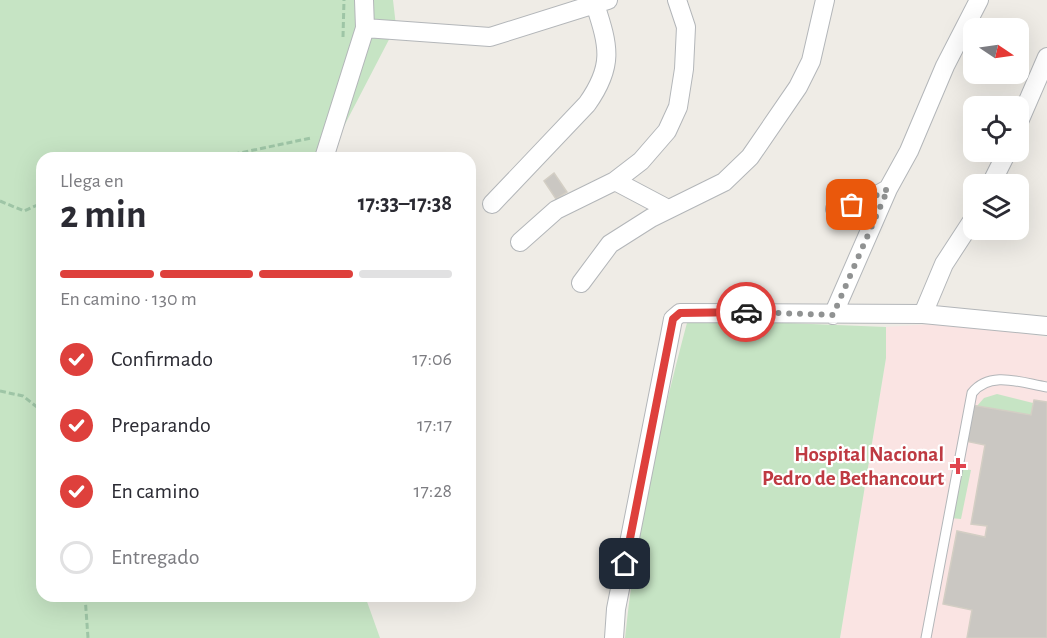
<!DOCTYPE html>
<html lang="es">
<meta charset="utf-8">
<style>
:root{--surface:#fff;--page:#f2f2f3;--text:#2b2b33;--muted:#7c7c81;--line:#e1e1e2;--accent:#de403c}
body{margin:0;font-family:"Alegreya Sans",sans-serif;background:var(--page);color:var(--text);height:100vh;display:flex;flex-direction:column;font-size:22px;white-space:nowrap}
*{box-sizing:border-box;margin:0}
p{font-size:20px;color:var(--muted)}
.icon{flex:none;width:33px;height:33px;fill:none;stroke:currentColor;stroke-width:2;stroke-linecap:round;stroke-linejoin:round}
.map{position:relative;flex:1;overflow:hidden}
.details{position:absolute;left:36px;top:152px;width:440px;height:450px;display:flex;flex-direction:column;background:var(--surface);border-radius:18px;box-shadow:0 6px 24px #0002}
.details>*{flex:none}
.needle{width:39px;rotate:103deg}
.tools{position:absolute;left:963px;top:18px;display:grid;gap:12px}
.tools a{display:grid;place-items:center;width:66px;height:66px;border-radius:12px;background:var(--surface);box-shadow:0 6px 24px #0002;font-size:30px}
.pin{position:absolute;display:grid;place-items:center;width:51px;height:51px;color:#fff;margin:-26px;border-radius:12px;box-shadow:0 3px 9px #0006}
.courier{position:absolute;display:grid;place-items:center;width:60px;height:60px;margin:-30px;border:4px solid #de403c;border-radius:50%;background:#fff;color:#222;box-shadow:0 2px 8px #0007}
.headline em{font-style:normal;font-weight:700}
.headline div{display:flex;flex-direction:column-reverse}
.headline{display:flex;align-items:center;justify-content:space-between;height:102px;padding:0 24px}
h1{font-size:39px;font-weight:700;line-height:45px}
.bar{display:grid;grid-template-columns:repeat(4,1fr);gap:9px 6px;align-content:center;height:72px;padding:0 24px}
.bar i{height:8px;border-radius:4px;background:var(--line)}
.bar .active{background:var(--accent)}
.bar p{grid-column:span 4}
ol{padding:0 24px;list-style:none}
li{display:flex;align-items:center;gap:18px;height:66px}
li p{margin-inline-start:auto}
li .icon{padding:6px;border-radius:50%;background:var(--accent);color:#fff;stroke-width:4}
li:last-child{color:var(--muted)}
li i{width:33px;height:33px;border:3px solid var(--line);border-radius:50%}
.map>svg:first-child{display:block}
</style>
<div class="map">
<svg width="1047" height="638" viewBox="0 0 1047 638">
<rect width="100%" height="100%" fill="#efece6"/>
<path fill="#fae4e3" d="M932,324h23l92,13v301h-207l46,-280v-31z"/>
<path fill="#c6e4c4" d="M0,0h393l3,26 -68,131 -286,1v438h323l15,42h-380z
M688,319l198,8v31l-46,280h-215c11,-108 35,-214 63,-319z
M997,394l36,9 -2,12 -54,-9 7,-8z
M958,468l13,2 -10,49 -11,-1z"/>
<path fill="#cac7c2" stroke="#d3cec4" stroke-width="1.5" d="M554,173l13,19 -11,7 -12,-18z
M1034,400l13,2v236h-80l5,-28 -29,-6 14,-73 28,6 2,-11 -16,-2 14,-79 -20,-4 7,-36 59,10z"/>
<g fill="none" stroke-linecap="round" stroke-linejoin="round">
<g stroke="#b3b6b9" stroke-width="11">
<path id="lane" d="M926,638l46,-245c18,-23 50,-10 75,-6"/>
</g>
<g stroke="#b3b6b9" stroke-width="20">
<path id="street" d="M365,28l125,9 118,-37
M1018,124l29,-67
M324,158l41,-130 -1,-28
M615,181l53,28
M991,184l16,-32
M492,204l95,-100c27,-38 22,-57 8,-100
M835,209l33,-9 20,-11
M520,242l36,-32 59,-29 26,-20 26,-30 11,-24 6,-38 2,-42 -9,-27
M581,283l29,-39 41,-26 73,-36 26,-25 48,-70 13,-26 14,-61
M923,314l21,-50 30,-46
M833,315l55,-126 21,-38 36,-85 34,-66
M614,638l2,-29 54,-274 3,-16 7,-6 243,1 124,12"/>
</g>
<path stroke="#9ec5a6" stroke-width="3" stroke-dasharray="6 3" stroke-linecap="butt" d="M343,37l1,-37
M216,158l95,-20
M0,201l24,10 18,-8
M0,391l23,5 19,15
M85,596l3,42"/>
<use href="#lane" stroke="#fff" stroke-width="9"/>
<use href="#street" stroke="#fff" stroke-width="18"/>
</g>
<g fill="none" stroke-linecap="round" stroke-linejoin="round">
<path stroke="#909292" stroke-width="6" stroke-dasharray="0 10.8" d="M746,312l87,3 55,-126 -20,11 -16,5"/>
<path stroke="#de403c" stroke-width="8" d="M625,564l48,-245 7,-6 66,-1"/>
</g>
<path fill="#e0444e" stroke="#fff" stroke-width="2" d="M955 457h6v6h6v6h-6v6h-6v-6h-6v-6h6z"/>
<g text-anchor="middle" stroke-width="4.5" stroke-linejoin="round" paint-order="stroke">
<g font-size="21" font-weight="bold" fill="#be3a42" stroke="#fff" text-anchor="end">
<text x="944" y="461">Hospital Nacional<tspan x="944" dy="24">Pedro de Bethancourt</tspan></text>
</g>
</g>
</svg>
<div class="tools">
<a><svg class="needle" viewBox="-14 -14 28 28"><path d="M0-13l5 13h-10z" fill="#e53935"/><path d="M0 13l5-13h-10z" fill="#7c7c81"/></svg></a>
<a><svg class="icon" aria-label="locate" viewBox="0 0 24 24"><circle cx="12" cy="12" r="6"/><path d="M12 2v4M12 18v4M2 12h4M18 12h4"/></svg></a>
<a><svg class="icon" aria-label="layers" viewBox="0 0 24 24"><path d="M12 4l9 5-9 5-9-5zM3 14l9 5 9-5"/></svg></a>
</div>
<div class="pin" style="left:852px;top:205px;background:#ea580c"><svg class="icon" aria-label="bag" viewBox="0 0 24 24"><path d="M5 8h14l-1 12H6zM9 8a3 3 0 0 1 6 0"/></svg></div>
<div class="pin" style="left:625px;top:564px;background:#1f2937"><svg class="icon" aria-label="home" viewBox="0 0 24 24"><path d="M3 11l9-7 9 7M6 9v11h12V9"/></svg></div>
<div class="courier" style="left:746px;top:312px"><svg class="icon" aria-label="car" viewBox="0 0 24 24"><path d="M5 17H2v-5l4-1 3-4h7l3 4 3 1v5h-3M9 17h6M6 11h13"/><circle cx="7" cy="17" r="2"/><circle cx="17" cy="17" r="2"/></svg></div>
<section class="details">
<div class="headline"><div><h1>2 min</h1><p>Llega en</p></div><em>17:33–17:38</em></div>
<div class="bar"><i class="active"></i><i class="active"></i><i class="active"></i><i></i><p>En camino · 130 m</p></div>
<ol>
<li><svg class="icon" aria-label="check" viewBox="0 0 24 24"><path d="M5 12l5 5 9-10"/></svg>Confirmado<p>17:06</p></li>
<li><svg class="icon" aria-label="check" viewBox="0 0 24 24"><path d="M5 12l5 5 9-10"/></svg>Preparando<p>17:17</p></li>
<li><svg class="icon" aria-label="check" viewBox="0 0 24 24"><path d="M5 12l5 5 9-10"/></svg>En camino<p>17:28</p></li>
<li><i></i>Entregado</li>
</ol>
</section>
</div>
